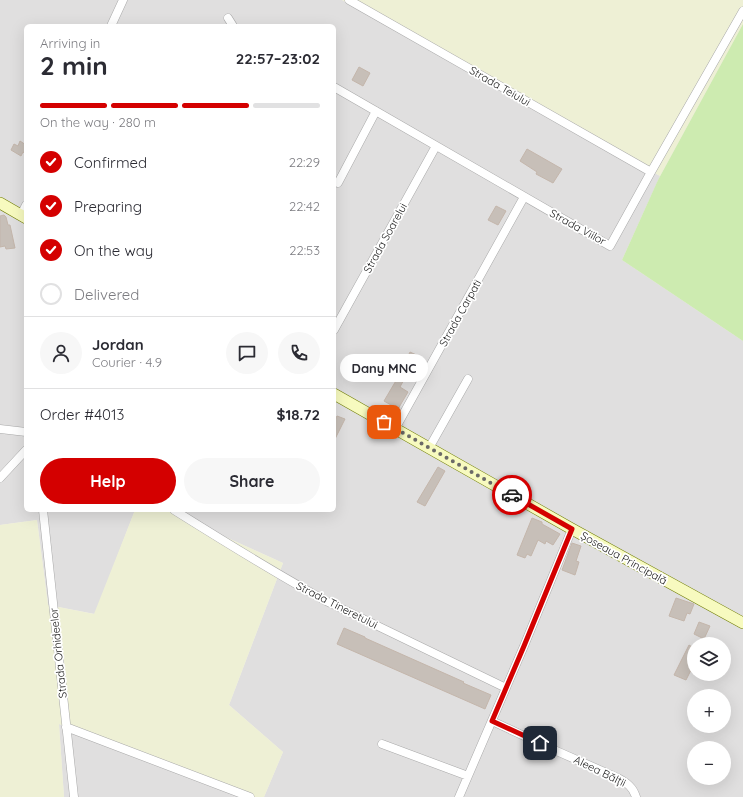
<!DOCTYPE html>
<meta charset="utf-8">
<style>
:root{--surface:#fff;--page:#f7f7f7;--text:#2b2b33;--muted:#7c7c81;--line:#e1e1e2;--accent:#d40000}
body{margin:0;font-family:Quicksand,sans-serif;background:var(--page);color:var(--text);height:100vh;display:flex;flex-direction:column;font-size:15px;white-space:nowrap}
*{box-sizing:border-box;margin:0}
p{font-size:13px;color:var(--muted)}
.icon{flex:none;width:22px;height:22px;fill:none;stroke:currentColor;stroke-width:2;stroke-linecap:round;stroke-linejoin:round}
.map{position:relative;flex:1;overflow:hidden}
.details{position:absolute;left:24px;top:24px;width:312px;height:488px;display:flex;flex-direction:column;background:var(--surface);border-radius:6px;box-shadow:0 4px 16px #0002}
.details>*{flex:none}
.fabs{position:absolute;left:687px;top:637px;display:grid;gap:8px}
.fabs a{display:grid;place-items:center;width:44px;height:44px;border-radius:50%;background:var(--surface);box-shadow:0 4px 16px #0002;font-size:20px}
.pin{position:absolute;display:grid;place-items:center;width:34px;height:34px;color:#fff;margin:-17px;border-radius:8px;box-shadow:0 2px 6px #0006}
.courier{position:absolute;display:grid;place-items:center;width:40px;height:40px;margin:-20px;border:3px solid #d40000;border-radius:50%;background:#fff;color:#222;box-shadow:0 1px 5px #0007}
.bubble{position:absolute;height:28px;border-radius:14px;background:var(--surface);box-shadow:0 4px 16px #0002;font-size:13px;font-weight:700;line-height:28px;text-align:center}
.head em{font-style:normal;font-weight:700}
.head div{display:flex;flex-direction:column-reverse}
.head{display:flex;align-items:center;justify-content:space-between;height:68px;padding:0 16px}
h1{font-size:26px;font-weight:700;line-height:30px}
.bar{display:grid;grid-template-columns:repeat(4,1fr);gap:6px 4px;align-content:center;height:48px;padding:0 16px}
.bar i{height:5px;border-radius:3px;background:var(--line)}
.bar .selected{background:var(--accent)}
.bar p{grid-column:span 4}
.line{display:flex;align-items:center;gap:10px;padding:0 16px;border-top:1px solid var(--line)}
.line div{flex:1}
.round{display:grid;place-items:center;flex:none;width:42px;height:42px;border-radius:21px;background:var(--page)}
ol{padding:0 16px;list-style:none}
li{display:flex;align-items:center;gap:12px;height:44px}
li p{margin-inline-start:auto}
li .icon{padding:4px;border-radius:50%;background:var(--accent);color:#fff;stroke-width:4}
li:last-child{color:var(--muted)}
li i{width:22px;height:22px;border:2px solid var(--line);border-radius:50%}
.button{display:flex;gap:8px;margin-top:auto;padding:8px 16px}
.button a{flex:1;height:46px;border-radius:24px;background:var(--accent);color:#fff;font-size:16px;font-weight:700;line-height:46px;text-align:center}
.button a+a{background:var(--page);color:var(--text)}
.map>svg:first-child{display:block}
</style>
<div class="map">
<svg width="743" height="797" viewBox="0 0 743 797">
<rect width="100%" height="100%" fill="#f2efe9"/>
<path fill="#e0dfdf" fill-rule="evenodd" d="M0,0h342l318,176 -38,84 121,81v456h-479l19,-45 -54,-47 54,-142 -117,-53h168v-484h-308v484h109l-40,104 -47,-9 -11,-85 -37,5zM694,644h30v30h-30zM694,696h30v30h-30zM694,748h30v30h-30z
M59,724l185,73h-180z"/>
<path fill="#eef0d5" d="M342,0h401v24l-83,152z
M135,510h30l118,53 -54,142 54,47 -19,45h-20l-185,-73 5,73h-64v-272l37,-5 11,85 46,9z"/>
<path fill="#cdebb0" d="M743,24v317l-121,-81 36,-80z"/>
<path fill="#c7bfb8" stroke="#c4b6ab" d="M359,67l11,6 -7,13 -11,-6z
M20,141l6,4v9l-3,-2 -2,4 -10,-6 3,-6 4,2z
M527,149l35,20 -9,14 -17,-9 1,-2 -17,-11z
M496,206l10,5 -8,14 -10,-5z
M4,215l2,2 2,8h2l5,23 -9,1 -1,-3 -5,1v-31z
M410,352l13,6 -10,19 -6,-3 -7,13 8,5 -10,17 -14,-8 13,-22z
M337,416l8,3 -11,22v-19z
M438,467l7,4 -20,35 -8,-4z
M532,518l10,4v2l18,10 -7,11 -7,-4 -1,3 -7,-4 -7,16 -4,-2 -2,4 -8,-3z
M572,543l9,3 -5,15 3,1 -4,13 -13,-5z
M676,598l18,6 -4,10 -3,-1 -3,8 -15,-5z
M699,622l11,4 -6,13 -10,-5z
M344,628l21,9v1l99,44 -1,1 28,12 -6,14 -148,-65z
M689,645l5,3v16l-8,16 -12,-5z"/>
<g fill="none" stroke-linecap="round" stroke-linejoin="round">
<g stroke="#a9a9a9" stroke-width="9">
<path id="minor" d="M349,0l302,172
M228,18l5,8
M111,26l12,-26
M334,87l276,159 41,-74 92,-161
M338,183l38,-72
M21,215l5,-10
M334,330l102,-184
M0,429l26,3
M395,429l129,-232
M429,448l39,-69
M0,478l26,-28
M43,510l31,287
M174,510c51,32 102,64 154,92l178,86
M492,721l60,28 66,29c9,5 15,9 18,19
M66,727l184,70
M382,744l86,32
M459,797l65,-151 48,-117"/>
</g>
<g stroke="#707d05" stroke-width="12">
<path id="secondary" d="M0,203l26,15
M334,394l238,135 171,94"/>
</g>
<use href="#minor" stroke="#fff" stroke-width="8"/>
<use href="#secondary" stroke="#f7fabf" stroke-width="11"/>
</g>
<g fill="none" stroke-linecap="round" stroke-linejoin="round">
<path stroke="#6b6a68" stroke-width="4" stroke-dasharray="0 7.2" d="M384,422l128,73"/>
<path stroke="#d40000" stroke-width="5" d="M512,495l60,34 -48,117 -32,75 48,22"/>
</g>
<g text-anchor="middle" stroke-width="3.5" stroke-linejoin="round" paint-order="stroke">
<g font-size="11" fill="#222" stroke="#fff">
<text transform="translate(500 86) rotate(30)" y="4">Strada Teiului</text>
<text transform="translate(578 227) rotate(29)" y="4">Strada Viilor</text>
<text transform="translate(385 238) rotate(-61)" y="4">Strada Soarelui</text>
<text transform="translate(460 313) rotate(-61)" y="4">Strada Carpati</text>
<text transform="translate(624 558) rotate(29)" y="4">Șoseaua Principală</text>
<text transform="translate(337 605) rotate(27)" y="4">Strada Tineretului</text>
<text transform="translate(58 653) rotate(-96)" y="4">Strada Orhideelor</text>
<text transform="translate(600 771) rotate(26)" y="4">Aleea Bălții</text>
</g>
</g>
</svg>
<div class="fabs">
<a><svg class="icon" aria-label="layers" viewBox="0 0 24 24"><path d="M12 4l9 5-9 5-9-5zM3 14l9 5 9-5"/></svg></a>
<a>+</a>
<a>−</a>
</div>
<div class="pin" style="left:384px;top:422px;background:#ea580c"><svg class="icon" aria-label="bag" viewBox="0 0 24 24"><path d="M5 8h14l-1 12H6zM9 8a3 3 0 0 1 6 0"/></svg></div>
<div class="pin" style="left:540px;top:743px;background:#1f2937"><svg class="icon" aria-label="home" viewBox="0 0 24 24"><path d="M3 11l9-7 9 7M6 9v11h12V9"/></svg></div>
<div class="courier" style="left:512px;top:495px"><svg class="icon" aria-label="car" viewBox="0 0 24 24"><path d="M5 17H2v-5l4-1 3-4h7l3 4 3 1v5h-3M9 17h6M6 11h13"/><circle cx="7" cy="17" r="2"/><circle cx="17" cy="17" r="2"/></svg></div>
<div class="bubble" style="left:340px;top:354px;width:88px">Dany MNC</div>
<section class="details">
<div class="head"><div><h1>2 min</h1><p>Arriving in</p></div><em>22:57–23:02</em></div>
<div class="bar"><i class="selected"></i><i class="selected"></i><i class="selected"></i><i></i><p>On the way · 280 m</p></div>
<ol>
<li><svg class="icon" aria-label="check" viewBox="0 0 24 24"><path d="M5 12l5 5 9-10"/></svg>Confirmed<p>22:29</p></li>
<li><svg class="icon" aria-label="check" viewBox="0 0 24 24"><path d="M5 12l5 5 9-10"/></svg>Preparing<p>22:42</p></li>
<li><svg class="icon" aria-label="check" viewBox="0 0 24 24"><path d="M5 12l5 5 9-10"/></svg>On the way<p>22:53</p></li>
<li><i></i>Delivered</li>
</ol>
<div class="line" style="height:72px"><a class="round"><svg class="icon" aria-label="person" viewBox="0 0 24 24"><circle cx="12" cy="8" r="4"/><path d="M4 21q1-7 8-7t8 7"/></svg></a><div><b>Jordan</b><p>Courier · 4.9</p></div><a class="round"><svg class="icon" aria-label="chat" viewBox="0 0 24 24"><path d="M4 5h16v11H9l-5 4z"/></svg></a><a class="round"><svg class="icon" aria-label="phone" viewBox="0 0 24 24"><path d="M5 4h4l2 5-3 2q2 4 5 5l2-3 5 2v4C11 20 4 13 5 4z"/></svg></a></div>
<div class="line" style="height:52px"><div>Order #4013</div><b>$18.72</b></div>
<div class="button"><a>Help</a><a>Share</a></div>
</section>
</div>
